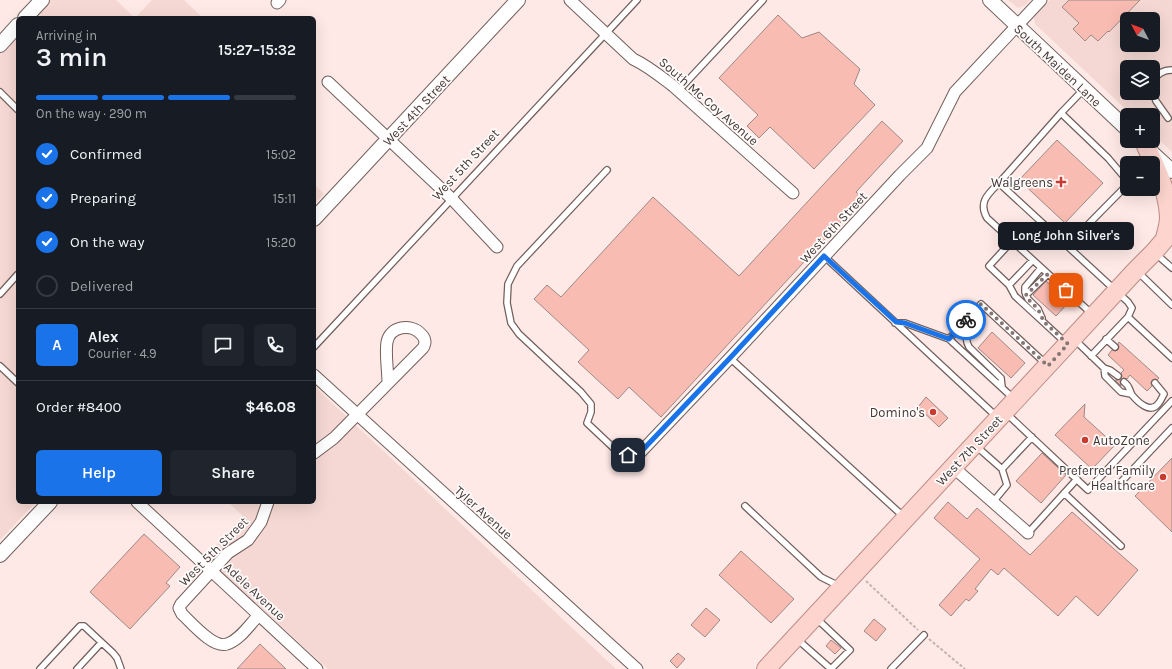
<!DOCTYPE html>
<meta charset="utf-8">
<style>
:root{--surface:#171b24;--page:#20242c;--text:#f1f3f6;--muted:#9ea1a6;--line:#363941;--accent:#1a73e8}
body{margin:0;font-family:Karla,sans-serif;background:var(--page);color:var(--text);height:100vh;display:flex;flex-direction:column;font-size:15px;white-space:nowrap}
*{box-sizing:border-box;margin:0}
p{font-size:13px;color:var(--muted)}
.icon{flex:none;width:22px;height:22px;fill:none;stroke:currentColor;stroke-width:2;stroke-linecap:round;stroke-linejoin:round}
.map{position:relative;flex:1;overflow:hidden}
.panel{position:absolute;left:16px;top:16px;width:300px;height:488px;display:flex;flex-direction:column;background:var(--surface);border-radius:6px;box-shadow:0 4px 16px #0002}
.panel>*{flex:none}
.needle{width:26px;rotate:311deg}
.tools{position:absolute;left:1120px;top:12px;display:grid;gap:8px}
.tools a{display:grid;place-items:center;width:40px;height:40px;border-radius:6px;background:var(--surface);box-shadow:0 4px 16px #0002;font-size:20px}
.pin{position:absolute;display:grid;place-items:center;width:34px;height:34px;color:#fff;margin:-17px;border-radius:8px;box-shadow:0 2px 6px #0006}
.courier{position:absolute;display:grid;place-items:center;width:40px;height:40px;margin:-20px;border:3px solid #1a73e8;border-radius:50%;background:#fff;color:#222;box-shadow:0 1px 5px #0007}
.bubble{position:absolute;height:28px;border-radius:6px;background:var(--surface);box-shadow:0 4px 16px #0002;font-size:13px;font-weight:600;line-height:28px;text-align:center}
.head em{font-style:normal;font-weight:600}
.head div{display:flex;flex-direction:column-reverse}
.head{display:flex;align-items:center;justify-content:space-between;height:68px;padding:0 20px}
h1{font-size:26px;font-weight:600;line-height:30px}
.bar{display:grid;grid-template-columns:repeat(4,1fr);gap:6px 4px;align-content:center;height:48px;padding:0 20px}
.bar i{height:5px;border-radius:3px;background:var(--line)}
.bar .current{background:var(--accent)}
.bar p{grid-column:span 4}
.line{display:flex;align-items:center;gap:10px;padding:0 20px;border-top:1px solid var(--line)}
.line div{flex:1}
.round{display:grid;place-items:center;flex:none;width:42px;height:42px;border-radius:6px;background:var(--page)}
ol{padding:0 20px;list-style:none}
li{display:flex;align-items:center;gap:12px;height:44px}
li p{margin-inline-start:auto}
li .icon{padding:4px;border-radius:50%;background:var(--accent);color:#fff;stroke-width:4}
li:last-child{color:var(--muted)}
li i{width:22px;height:22px;border:2px solid var(--line);border-radius:50%}
.primary-button{display:flex;gap:8px;margin-top:auto;padding:8px 20px}
.primary-button a{flex:1;height:46px;border-radius:6px;background:var(--accent);color:#fff;font-size:16px;font-weight:600;line-height:46px;text-align:center}
.primary-button a+a{background:var(--page);color:var(--text)}
.map>svg:first-child{display:block}
</style>
<div class="map">
<svg width="1172" height="669" viewBox="0 0 1172 669">
<rect width="100%" height="100%" fill="#fee9e6"/>
<path fill="#f5d8d3" fill-rule="evenodd" d="M50,0h66l19,18 17,-18h32l19,18h-169z
M1008,0h22l-6,6 -6,2z
M1050,0h122v152l-19,-18v-19h-21l-97,-91 -1,-5 1,-3zM1127,19h26v26h-26zM1127,67h26v26h-26z
M18,35v467h18l-36,38v-486z
M314,184l10,10 -10,10z
M314,386l302,283h-288l-123,-112 38,-41 -15,-14h86z"/>
<path fill="#f9bcb3" stroke="#9c8986" d="M1069,0h71l-31,32 -1,-1 -10,10 -7,-6 -6,6 -12,-12 6,-6 -17,-16z
M778,15l24,23 17,-6 41,37 -6,15 21,21 -61,64 -44,-42 -11,11 -12,-12 11,-11 -39,-37z
M882,121l21,20 -47,51 7,6 -202,219 -32,-30 -11,12 -40,-37 11,-12 -55,-51 13,-14 14,12 92,-100 86,79z
M1057,140l46,43 -38,40 -46,-43z
M1046,281l23,21 -13,14 -23,-21z
M992,332l33,31 -14,15 -33,-30z
M1119,342l40,36 -2,2 -2,-1 -3,1 -1,3 1,3 -5,5 -17,-16 -3,4 -3,-1 -3,1 -1,3 1,4 -6,-6h4l2,-1 1,-3 -1,-3 3,-3 -16,-15 4,-5 3,1 3,-1 1,-3 -1,-3z
M926,397l22,21 -9,9 -21,-20z
M1085,404l-1,13 31,28 -23,24 -37,-34z
M1042,453l24,22 -25,28 -25,-22z
M1172,458v74l-37,-36z
M948,502l19,17 10,-11 53,47 42,-43 66,58 -40,46 -22,-20 -18,20 -54,-48 -6,7 -7,-6 -16,20 3,2 -9,10 -3,-2 -15,17 -12,-11 41,-46 -46,-41z
M144,534l36,33 -14,16 4,3 -40,43 -40,-37z
M741,551l53,48 -23,24 -52,-48z
M706,608l14,12 -15,17 -14,-12z
M874,619l12,10 -10,12 -12,-10z
M831,640l10,8 -6,6 -9,-8z
M260,644l26,25h-49z
M678,653l7,6 -8,9 -7,-7z"/>
<g fill="none" stroke-linecap="round" stroke-linejoin="round">
<g stroke="#715f5c" stroke-width="8">
<path id="service" d="M1153,81c4,-7 10,-11 19,-11
M1084,89l-23,24 -62,70 129,119 4,6 -4,9
M678,91l85,-91
M0,92l18,18
M1153,92l3,9 12,17
M1061,113l47,45 17,20v9l-58,59
M607,170l-90,96 -9,18 -1,19 4,20 8,11 62,58 10,12v8l-4,11 33,31 8,1
M999,183c-11,11 -21,19 -12,35l105,96
M1012,241l-23,25 20,19 6,11 51,47
M1156,254l16,14
M824,256l173,161
M1041,268l-16,19v5l3,7 10,10 4,9
M1138,272l34,33
M1009,285l24,-25
M0,294l18,-20
M1026,295l22,-21
M970,316l2,11c-6,6 -7,13 -3,20l32,31 1,9
M895,323h10l44,16 64,59
M949,339l32,-35 65,60
M1106,339l9,8
M1075,340l29,28 1,8 16,16 10,2
M314,347l323,-347
M1091,356l37,-39 44,41
M730,358l174,159
M0,366l18,17
M1104,368l6,2 8,6
M1124,382c6,4 5,8 8,13 6,7 18,19 26,9 3,-3 4,-7 6,-10l-9,-11
M1006,413l82,77 84,-89
M976,446l26,23 30,-32
M1122,481l50,-53
M1064,493l57,53
M993,502l14,-17 -5,-16
M745,506l76,71 18,9
M1028,533l49,-54
M816,618l34,32 -19,19
M797,639l34,30
M40,669l40,-43h4l29,27 4,5 4,11
M77,669l24,-26
M891,669l33,-34"/>
</g>
<g stroke="#715f5c" stroke-width="13">
<path id="minor" d="M570,0l63,59c15,7 27,17 40,27l120,107
M277,3l3,-3
M328,82l124,117 45,48
M314,375l323,294
M314,453l20,-15 89,-90c1,-1 2,-5 2,-6 0,-3 -2,-6 -4,-8 -10,-11 -31,-8 -34,8 -2,11 1,29 1,41
M628,455l8,2 94,-99 170,-183 27,-27 28,-56 86,-92
M953,467l75,66
M137,502l180,167
M259,615c-9,9 -19,25 -32,29 -14,5 -36,-22 -45,-30l-3,-6 2,-4 47,-51 20,-13 13,-18 7,-20"/>
</g>
<g stroke="#715f5c" stroke-width="16">
<path id="tertiary" d="M990,0l137,129
M25,18l17,-18
M0,45l18,-20
M1150,151l22,20
M314,219l204,-219
M0,555l50,-53"/>
</g>
<g stroke="#bb8b84" stroke-width="20">
<path id="primary" d="M1146,146c10,23 22,45 23,71 0,7 -2,14 -4,21
M766,669l370,-399 18,-18 18,-21"/>
</g>
<path stroke="#c3b2af" stroke-width="2" stroke-dasharray="3 2" stroke-linecap="butt" d="M866,581l52,49
M929,639l36,30"/>
<use href="#service" stroke="#fff" stroke-width="5.5"/>
<use href="#minor" stroke="#fff" stroke-width="11"/>
<use href="#tertiary" stroke="#fff" stroke-width="14"/>
<use href="#primary" stroke="#fdd4ce" stroke-width="18"/>
</g>
<g fill="none" stroke-linecap="round" stroke-linejoin="round">
<path stroke="#837674" stroke-width="4" stroke-dasharray="0 7.2" d="M966,320l15,-16 67,62 20,-22 -24,-22 -6,-13 -10,-10 -2,-4 22,-21 18,16"/>
<path stroke="#1a73e8" stroke-width="5" d="M628,455l8,2 94,-99 94,-102 72,66 9,1 44,16 17,-19"/>
</g>
<g fill="#c93b31" stroke="#fffbfa" stroke-width="1.5">
<path d="M1059 176h4v4h4v4h-4v4h-4v-4h-4v-4h4z"/>
<circle cx="933" cy="412" r="4"/>
<circle cx="1085" cy="440" r="4"/>
<circle cx="1163" cy="477" r="4"/>
</g>
<g text-anchor="middle" stroke-width="3.5" stroke-linejoin="round" paint-order="stroke">
<g font-size="13" fill="#413837" stroke="#fffbfa">
<text transform="translate(1058 65) rotate(43)" y="5">South Maiden Lane</text>
<text transform="translate(709 101) rotate(41)" y="5">South Mc Coy Avenue</text>
<text transform="translate(416 110) rotate(-47)" y="5">West 4th Street</text>
<text transform="translate(465 164) rotate(-47)" y="5">West 5th Street</text>
<text transform="translate(833 227) rotate(-47)" y="5">West 6th Street</text>
<text transform="translate(969 450) rotate(-47)" y="5">West 7th Street</text>
<text transform="translate(484 512) rotate(42)" y="5">Tyler Avenue</text>
<text transform="translate(213 551) rotate(-45)" y="5">West 5th Street</text>
<text transform="translate(255 591) rotate(43)" y="5">Adele Avenue</text>
</g>
<g font-size="13" fill="#413837" stroke="#fffbfa" text-anchor="end">
<text x="1053" y="187">Walgreens</text>
<text x="925" y="417">Domino's</text>
<text x="1093" y="445" text-anchor="start">AutoZone</text>
<text x="1155" y="475">Preferred Family<tspan x="1155" dy="15">Healthcare</tspan></text>
</g>
</g>
</svg>
<div class="tools">
<a><svg class="needle" viewBox="-14 -14 28 28"><path d="M0-13l5 13h-10z" fill="#e53935"/><path d="M0 13l5-13h-10z" fill="#9ea1a6"/></svg></a>
<a><svg class="icon" aria-label="layers" viewBox="0 0 24 24"><path d="M12 4l9 5-9 5-9-5zM3 14l9 5 9-5"/></svg></a>
<a>+</a>
<a>−</a>
</div>
<div class="pin" style="left:1066px;top:290px;background:#ea580c"><svg class="icon" aria-label="bag" viewBox="0 0 24 24"><path d="M5 8h14l-1 12H6zM9 8a3 3 0 0 1 6 0"/></svg></div>
<div class="pin" style="left:628px;top:455px;background:#1f2937"><svg class="icon" aria-label="home" viewBox="0 0 24 24"><path d="M3 11l9-7 9 7M6 9v11h12V9"/></svg></div>
<div class="courier" style="left:966px;top:320px"><svg class="icon" aria-label="bike" viewBox="0 0 24 24"><circle cx="6" cy="16" r="4"/><circle cx="18" cy="16" r="4"/><path d="M6 16l4-8h5l3 8M10 8l3 8H6M13 5h3"/></svg></div>
<div class="bubble" style="left:998px;top:222px;width:136px">Long John Silver's</div>
<section class="panel">
<div class="head"><div><h1>3 min</h1><p>Arriving in</p></div><em>15:27–15:32</em></div>
<div class="bar"><i class="current"></i><i class="current"></i><i class="current"></i><i></i><p>On the way · 290 m</p></div>
<ol>
<li><svg class="icon" aria-label="check" viewBox="0 0 24 24"><path d="M5 12l5 5 9-10"/></svg>Confirmed<p>15:02</p></li>
<li><svg class="icon" aria-label="check" viewBox="0 0 24 24"><path d="M5 12l5 5 9-10"/></svg>Preparing<p>15:11</p></li>
<li><svg class="icon" aria-label="check" viewBox="0 0 24 24"><path d="M5 12l5 5 9-10"/></svg>On the way<p>15:20</p></li>
<li><i></i>Delivered</li>
</ol>
<div class="line" style="height:72px"><b class="round" style="background:var(--accent);color:#fff">A</b><div><b>Alex</b><p>Courier · 4.9</p></div><a class="round"><svg class="icon" aria-label="chat" viewBox="0 0 24 24"><path d="M4 5h16v11H9l-5 4z"/></svg></a><a class="round"><svg class="icon" aria-label="phone" viewBox="0 0 24 24"><path d="M5 4h4l2 5-3 2q2 4 5 5l2-3 5 2v4C11 20 4 13 5 4z"/></svg></a></div>
<div class="line" style="height:52px"><div>Order #8400</div><b>$46.08</b></div>
<div class="primary-button"><a>Help</a><a>Share</a></div>
</section>
</div>
